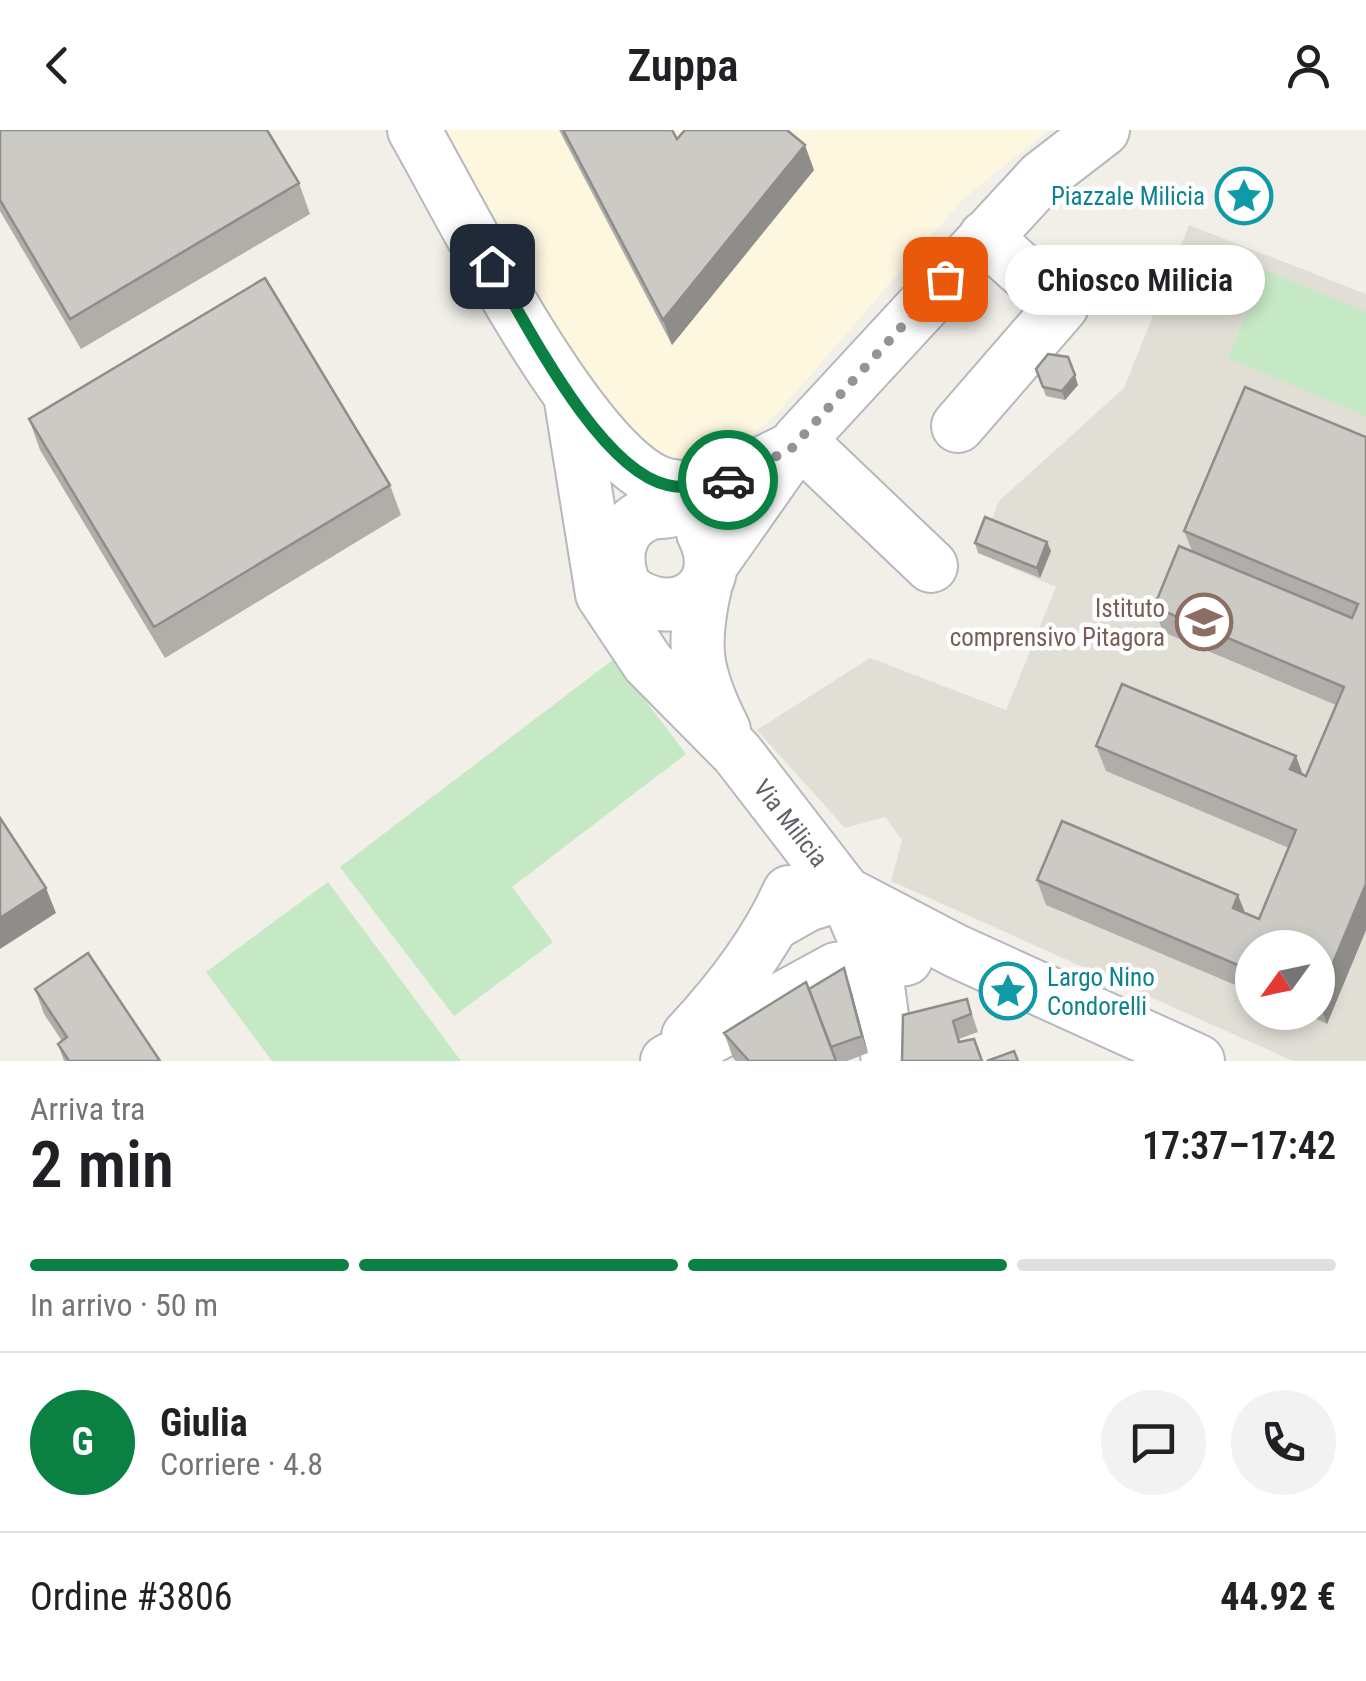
<!DOCTYPE html>
<html lang="it">
<meta charset="utf-8">
<style>
:root{--surface:#fff;--page:#f2f2f2;--text:#202124;--muted:#757577;--line:#e0e0e0;--accent:#0b8043}
body{margin:0;font-family:"Roboto Condensed",sans-serif;background:var(--page);color:var(--text);height:100vh;display:flex;flex-direction:column;font-size:38px;white-space:nowrap}
*{box-sizing:border-box;margin:0}
p{font-size:32px;color:var(--muted)}
.icon{flex:none;width:55px;height:55px;fill:none;stroke:currentColor;stroke-width:2;stroke-linecap:round;stroke-linejoin:round}
.map{position:relative;height:931px;overflow:hidden}
.side{display:flex;flex-direction:column;background:var(--surface);flex:1}
.side>*{flex:none}
.needle{width:65px;rotate:237deg}
.tools{position:absolute;left:1235px;top:800px;display:grid;gap:20px}
.tools a{display:grid;place-items:center;width:100px;height:100px;border-radius:50%;background:var(--surface);box-shadow:0 5px 15px #0003;font-size:50px}
.pin{position:absolute;display:grid;place-items:center;width:85px;height:85px;color:#fff;margin:-42px;border-radius:20px;box-shadow:0 5px 15px #0006}
.courier{position:absolute;display:grid;place-items:center;width:100px;height:100px;margin:-50px;border:8px solid #0b8043;border-radius:50%;background:#fff;color:#222;box-shadow:0 2px 12px #0007}
.bubble{position:absolute;height:70px;border-radius:35px;background:var(--surface);box-shadow:0 5px 15px #0003;font-size:32px;font-weight:600;line-height:70px;text-align:center}
.overview em{font-style:normal;font-weight:600}
.overview div{display:flex;flex-direction:column-reverse}
.overview{display:flex;align-items:center;justify-content:space-between;height:170px;padding:0 30px}
h1{font-size:65px;font-weight:600;line-height:75px}
.bar{display:grid;grid-template-columns:repeat(4,1fr);gap:15px 10px;align-content:center;height:120px;padding:0 30px}
.bar i{height:12px;border-radius:8px;background:var(--line)}
.bar .current{background:var(--accent)}
.bar p{grid-column:span 4}
.line{display:flex;align-items:center;gap:25px;padding:0 30px;border-top:2px solid var(--line)}
.line div{flex:1}
.round{display:grid;place-items:center;flex:none;width:105px;height:105px;border-radius:52px;background:var(--page)}
header{display:flex;justify-content:space-between;align-items:center;height:130px;padding:0 30px;background:var(--surface);font-size:45px;font-weight:600}
.map>svg:first-child{display:block}
</style>
<header><svg class="icon" aria-label="back" viewBox="0 0 24 24"><path d="M15 5l-7 7 7 7"/></svg>Zuppa<svg class="icon" aria-label="person" viewBox="0 0 24 24"><circle cx="12" cy="8" r="4"/><path d="M4 21q1-7 8-7t8 7"/></svg></header>
<div class="map">
<svg width="1366" height="931" viewBox="0 0 1366 931">
<rect width="100%" height="100%" fill="#f1efe8"/>
<path fill="#fef7e0" d="M443,0h606l-85,68 -191,220 -47,38 -47,8 -36,-13 -52,-55z"/>
<path fill="#e1ded6" fill-rule="evenodd" d="M1189,95l177,69v767h-73l-402,-180 11,-41 -17,-23 -40,11 -88,-98 113,-72 136,52 50,-123 -78,-34 21,-52 125,-113zM1252,818h66v64h-66z"/>
<path fill="#c5e8c5" d="M1265,140l101,42v104l-138,-58z
M614,529l72,95 -174,133 41,55 -99,74 -114,-149z
M328,752l133,179h-189l-66,-89z"/>
<g fill="none" stroke-linecap="round" stroke-linejoin="round">
<g stroke="#b5b8bc" stroke-width="56">
<path id="minor" d="M414,0c44,76 172,337 253,355 43,10 86,-18 122,-35
M571,271l31,193 46,69 89,90 108,140 30,71 13,97
M958,296l104,-120 -77,-69
M799,310l132,126
M703,403c29,57 -29,94 -77,56 -13,-28 -11,-62 22,-75 8,-3 17,-1 24,-4 13,-5 25,-14 37,-20
M711,435l88,-125 243,-263 61,-47
M706,453c-15,63 -11,90 18,147
M775,793l32,-18 38,-12 111,58 242,110
M688,906c40,-43 77,-90 101,-144
M667,931l169,-92 70,-10"/>
</g>
<use href="#minor" stroke="#fff" stroke-width="52"/>
</g>
<path fill="#afaea9" d="M0,0l299,53 11,31 -229,135 -81,-138z
M559,0h113l5,9 137,31 -142,175z
M1036,239l42,16 -13,15 -19,-4z
M29,289l361,66 11,30 -236,143 -125,-208z
M1366,307v493l-39,94 -26,-12h17v-64h-66v44l-206,-87 -9,-25 208,33 14,6 30,-71 -183,-77 -10,-25 200,10 7,19 3,1 30,-71 -173,-73 -9,-25 38,-56 -8,-20z
M1047,412l4,9 -11,27 -62,-25 -3,-10z
M844,838l6,18 18,67 -21,8h-111l-3,-3 -9,-25 85,-44z
M35,859l125,72h-96l-6,-17 4,-3 -18,-27z
M967,869l11,33 -19,7 1,3 -58,19z"/>
<path fill="#8f8d8a" d="M805,15l9,25 -142,175 -9,-25z
M1075,245l3,10 -13,15 -3,-9z
M1047,412l4,9 -11,27 -3,-10z
M1296,626l9,25 -15,-12z
M1366,754v46l-39,94 -9,-25z
M46,758l10,25 -56,36v-31z
M1238,765l10,25 -15,-12z
M844,838l6,18 18,67 -6,-17z"/>
<path fill="#cccac5" stroke="#8f8d8a" stroke-width="2.5" d="M0,0h267l32,53 -229,136 -70,-119z
M563,0h109l5,9 8,-9h102l18,15 -142,175z
M265,148l125,207 -236,142 -125,-208z
M1048,224l20,3 7,18 -13,16 -19,-4 -7,-18z
M1245,257l121,50v447l-48,115v-51h-66v23l-215,-91 25,-59 176,74 -5,13 26,11 37,-89 -200,-84 26,-62 174,72 -6,13 16,7 38,-89 -190,-80 25,-61 173,72 6,-14 -174,-73z
M985,387l62,25 -10,26 -62,-25z
M0,688l46,70 -46,30z
M88,823l72,108h-91l-11,-17 9,-7 -32,-48z
M844,838l18,68 -31,11 -22,-58z
M806,852l30,79h-87l-25,-28z
M967,869l4,15 -18,7 6,21 15,-3 8,22h-80l1,-46z
M1014,921l4,10h-31z"/>
<g fill="none" stroke-linecap="round" stroke-linejoin="round">
<path stroke="#929495" stroke-width="10" stroke-dasharray="0 18" d="M728,350l63,-31 154,-170"/>
<path stroke="#0b8043" stroke-width="12" d="M492,136c35,58 106,203 175,219 18,5 43,-1 61,-5"/>
</g>
<defs>
<g id="sight-ring" transform="scale(2.875)"><circle r="9.5" fill="#fff" stroke="#0f9aa8" stroke-width="1.5"/><path d="M0-6L1.8-2.2L6-1.7L2.9 1.2L3.7 5.4L0 3.3L-3.7 5.4L-2.9 1.2L-6-1.7L-1.8-2.2Z" fill="#0f9aa8"/></g>
<g id="school-ring" transform="scale(2.875)"><circle r="9.5" fill="#fff" stroke="#8d6e63" stroke-width="1.5"/><path d="M0-5L7-2L0 1L-7-2ZM-4 1L0 2.5L4 1V4Q0 6-4 4Z" fill="#8d6e63"/></g>
</defs>
<g fill-rule="evenodd">
<use href="#sight-ring" x="1244" y="66"/>
<use href="#school-ring" x="1204" y="492"/>
<use href="#sight-ring" x="1008" y="861"/>
</g>
<g text-anchor="middle" stroke-width="9" stroke-linejoin="round" paint-order="stroke">
<g font-size="25" fill="#0d838f" stroke="#fff" text-anchor="end">
<text x="1205" y="75">Piazzale Milicia</text>
<text x="1047" y="856" text-anchor="start">Largo Nino<tspan x="1047" dy="29">Condorelli</tspan></text>
</g>
<g font-size="25" fill="#785e54" stroke="#fff" text-anchor="end">
<text x="1165" y="487">Istituto<tspan x="1165" dy="29">comprensivo Pitagora</tspan></text>
</g>
<g font-size="25" fill="#5f6368" stroke="#fff">
<text transform="translate(791 693) rotate(52)" y="9">Via Milicia</text>
</g>
</g>
</svg>
<div class="tools">
<a><svg class="needle" viewBox="-14 -14 28 28"><path d="M0-13l5 13h-10z" fill="#e53935"/><path d="M0 13l5-13h-10z" fill="#757577"/></svg></a>
</div>
<div class="pin" style="left:945px;top:149px;background:#ea580c"><svg class="icon" aria-label="bag" viewBox="0 0 24 24"><path d="M5 8h14l-1 12H6zM9 8a3 3 0 0 1 6 0"/></svg></div>
<div class="pin" style="left:492px;top:136px;background:#1f2937"><svg class="icon" aria-label="home" viewBox="0 0 24 24"><path d="M3 11l9-7 9 7M6 9v11h12V9"/></svg></div>
<div class="courier" style="left:728px;top:350px"><svg class="icon" aria-label="car" viewBox="0 0 24 24"><path d="M5 17H2v-5l4-1 3-4h7l3 4 3 1v5h-3M9 17h6M6 11h13"/><circle cx="7" cy="17" r="2"/><circle cx="17" cy="17" r="2"/></svg></div>
<div class="bubble" style="left:1005px;top:115px;width:260px">Chiosco Milicia</div>
</div>
<section class="side">
<div class="overview"><div><h1>2 min</h1><p>Arriva tra</p></div><em>17:37–17:42</em></div>
<div class="bar"><i class="current"></i><i class="current"></i><i class="current"></i><i></i><p>In arrivo · 50 m</p></div>
<div class="line" style="height:180px"><b class="round" style="background:var(--accent);color:#fff">G</b><div><b>Giulia</b><p>Corriere · 4.8</p></div><a class="round"><svg class="icon" aria-label="chat" viewBox="0 0 24 24"><path d="M4 5h16v11H9l-5 4z"/></svg></a><a class="round"><svg class="icon" aria-label="phone" viewBox="0 0 24 24"><path d="M5 4h4l2 5-3 2q2 4 5 5l2-3 5 2v4C11 20 4 13 5 4z"/></svg></a></div>
<div class="line" style="height:130px"><div>Ordine #3806</div><b>44.92 €</b></div>
</section>
